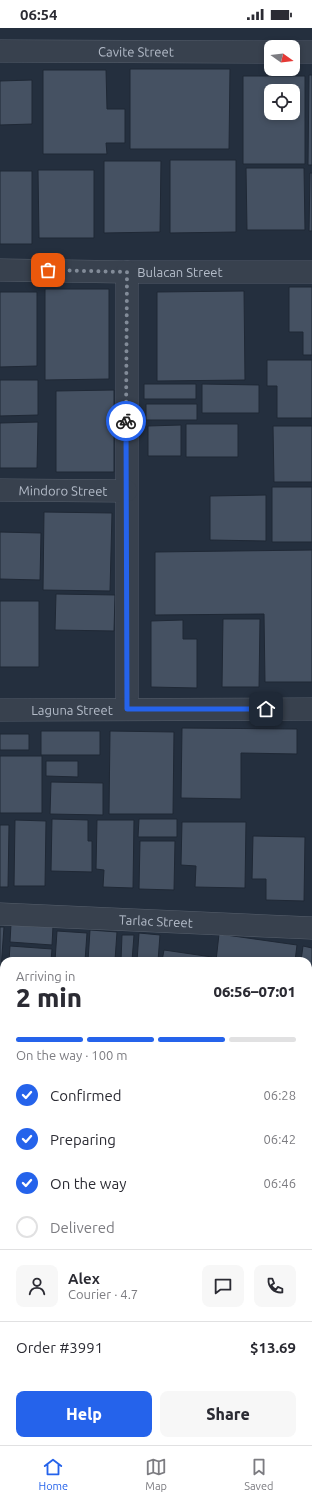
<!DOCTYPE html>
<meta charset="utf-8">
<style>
:root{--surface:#fff;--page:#f7f7f7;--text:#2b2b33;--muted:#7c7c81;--line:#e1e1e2;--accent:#2563eb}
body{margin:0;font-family:Ubuntu,sans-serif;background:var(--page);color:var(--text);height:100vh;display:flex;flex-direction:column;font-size:15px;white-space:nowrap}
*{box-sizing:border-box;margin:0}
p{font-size:13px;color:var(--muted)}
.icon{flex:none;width:22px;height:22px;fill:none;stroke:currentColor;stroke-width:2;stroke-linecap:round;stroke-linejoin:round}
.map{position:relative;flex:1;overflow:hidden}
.sheet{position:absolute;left:0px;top:929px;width:312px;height:488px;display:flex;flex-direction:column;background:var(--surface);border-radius:12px 12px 0 0;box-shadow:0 2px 6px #0003}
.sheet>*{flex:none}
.needle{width:26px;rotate:104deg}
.buttons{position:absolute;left:264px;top:12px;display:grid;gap:8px}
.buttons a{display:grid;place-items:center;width:36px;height:36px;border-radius:8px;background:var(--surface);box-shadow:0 2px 6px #0003;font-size:20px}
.pin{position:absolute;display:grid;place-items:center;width:34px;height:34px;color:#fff;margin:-17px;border-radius:8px;box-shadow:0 2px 6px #0006}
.courier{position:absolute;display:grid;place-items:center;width:40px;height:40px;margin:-20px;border:3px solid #2563eb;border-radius:50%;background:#fff;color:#222;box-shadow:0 1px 5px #0007}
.summary em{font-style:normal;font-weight:800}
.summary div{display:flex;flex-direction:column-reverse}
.summary{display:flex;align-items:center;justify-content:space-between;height:68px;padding:0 16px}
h1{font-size:26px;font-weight:800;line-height:30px}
.bar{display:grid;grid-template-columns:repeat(4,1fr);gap:6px 4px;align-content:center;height:48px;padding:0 16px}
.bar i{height:5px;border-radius:3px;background:var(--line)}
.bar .on{background:var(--accent)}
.bar p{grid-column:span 4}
.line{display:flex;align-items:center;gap:10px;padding:0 16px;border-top:1px solid var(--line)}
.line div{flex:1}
.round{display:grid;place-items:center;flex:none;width:42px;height:42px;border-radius:8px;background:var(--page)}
ol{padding:0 16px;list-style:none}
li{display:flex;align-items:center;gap:12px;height:44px}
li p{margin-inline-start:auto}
li .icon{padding:4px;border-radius:50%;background:var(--accent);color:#fff;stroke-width:4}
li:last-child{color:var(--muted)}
li i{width:22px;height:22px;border:2px solid var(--line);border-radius:50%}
.cta{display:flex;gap:8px;margin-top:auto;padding:8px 16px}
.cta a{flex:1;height:46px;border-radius:8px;background:var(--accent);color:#fff;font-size:16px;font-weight:800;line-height:46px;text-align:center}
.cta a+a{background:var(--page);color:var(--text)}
.status{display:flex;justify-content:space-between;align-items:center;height:28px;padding:0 20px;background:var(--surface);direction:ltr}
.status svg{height:11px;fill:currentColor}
.tabs{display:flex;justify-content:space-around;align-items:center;height:56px;border-top:1px solid var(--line);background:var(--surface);font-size:11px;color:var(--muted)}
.tabs a{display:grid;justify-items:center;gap:2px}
.tabs .on{color:var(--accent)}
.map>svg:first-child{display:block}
</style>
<div class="status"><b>06:54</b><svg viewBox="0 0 49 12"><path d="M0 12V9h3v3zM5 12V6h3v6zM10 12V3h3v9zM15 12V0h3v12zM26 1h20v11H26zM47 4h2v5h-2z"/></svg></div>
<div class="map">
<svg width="312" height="1417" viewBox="0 0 312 1417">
<rect width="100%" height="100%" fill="#242f3e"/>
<path fill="#455162" stroke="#1f2835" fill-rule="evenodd" d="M130,41h100l-1,80h-99z
M43,42h63l1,39h18v34h-19l1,11h-64z
M309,47h3v90h-4z
M243,48h62v88h-62zM271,63h22v22h-22z
M32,52v44l-32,1v-44z
M170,132h66v72l-66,1z
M104,133h57l-1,71 -56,1z
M246,140h58l1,62h-58z
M38,142h56v68h-55z
M0,143h32v73h-32z
M310,145h2v58h-3z
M289,259h23v68h-9v-23h-14z
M45,261h64v90l-64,1z
M244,263l1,89 -88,1v-89z
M0,264h37v74l-37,1z
M267,332h45v58h-35v-32h-10z
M0,352h38v35l-38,1z
M144,356h52v15h-52z
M202,356l57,1v28h-57z
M114,362v82h-58v-81z
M146,376h51v16h-51z
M38,394l-1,46h-37v-45z
M186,396h52v33h-52z
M181,397v31h-33v-30z
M273,398h39v56h-38z
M272,459h40v55h-40z
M266,467v46l-56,-1v-44z
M44,484l68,1 -2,78 -67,-1z
M0,504l41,1 -1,47 -40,-1z
M312,522v132h-47l-1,-68 -109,1v-63z
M56,566l59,1 -1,36 -59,-1z
M0,573h39v66h-39z
M223,591h37l-1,68h-37z
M183,592v19h14v49l-46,-1v-66z
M182,700l115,1v25l-56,-1v46l-60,-1z
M41,703h59v24h-59z
M110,703l64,1 -1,82h-64z
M0,706h29v16h-29z
M0,728h42v57h-42z
M46,733h32v16l-32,-1z
M51,754l52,1v32l-53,-1z
M52,791l36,1v21h4v31l-41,-1z
M139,791h38v18h-39z
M15,792l31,1 -1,65h-31z
M97,792h37l-1,68 -30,-1 1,-17 -8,-1z
M182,794h64l-1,66 -50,-1 1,-21 -15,-1z
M0,797h9l-1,62h-8z
M253,808l52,1 -1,64 -38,-1v-21h-14z
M140,813h35l-1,49 -35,-1z
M11,896l42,2 -1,19 -42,-3z
M0,899h4l-4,56z
M90,902l27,2 -2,28 -11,-1v2h-16z
M57,903l30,2 -2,28h-30z
M139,905l21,2 -2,26h-21z
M219,906l78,11 -2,16h-79z
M122,907h12l-2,26h-11z
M10,918l42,3 -1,12h-42z
M303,918l9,2v75h-4v-62h-7z
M164,922l48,7 -1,4h-49z
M0,976h4v55l-4,-1z
M0,1077h4v86l-4,-1z
M312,1129v76l-4,-1v-56z
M0,1166l4,1v22l-4,-1z
M0,1193h4v70l-4,-1z
M312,1223v72l-4,-1v-51z
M0,1309h4v28h-4z
M0,1342l4,1v70h5l-1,4h-8z
M308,1353l4,1v63h-27l1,-4h22z
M48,1413h31l-1,4h-30z
M86,1413h65v4h-66z
M160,1413h29l-1,4h-29z
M195,1413h30v4h-30z
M231,1413h51v4h-52z"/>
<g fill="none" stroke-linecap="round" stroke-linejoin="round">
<g stroke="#565f6c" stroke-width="23">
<g id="street">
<path id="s1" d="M0,23l271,1"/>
<path d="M293,24h19"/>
<path id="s2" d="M0,242l127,2h185"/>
<path d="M127,244v437"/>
<path id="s3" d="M0,462l126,1"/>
<path id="s4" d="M0,682l312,-1"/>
<path id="s5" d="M0,886l312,14"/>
<path d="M0,1061h4"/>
<path d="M308,1102h4"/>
<path d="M0,1301l4,1"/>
<path d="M308,1340h4"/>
</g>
</g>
<use href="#street" stroke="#38414e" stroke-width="22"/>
</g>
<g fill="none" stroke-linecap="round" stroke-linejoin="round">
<path stroke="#828b98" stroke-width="4" stroke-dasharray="0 7.2" d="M48,242l79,2 -1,149"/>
<path stroke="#2563eb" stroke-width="5" d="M126,393l1,288h139"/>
</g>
<g text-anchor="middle" stroke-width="4" stroke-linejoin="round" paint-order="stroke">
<g font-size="13" fill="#b4bcc9" stroke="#1d2633">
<text dy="5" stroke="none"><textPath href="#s1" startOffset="136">Cavite Street</textPath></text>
<text dy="5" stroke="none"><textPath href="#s2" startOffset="180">Bulacan Street</textPath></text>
<text dy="5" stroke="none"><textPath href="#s3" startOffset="63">Mindoro Street</textPath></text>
<text dy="5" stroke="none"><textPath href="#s4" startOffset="72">Laguna Street</textPath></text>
<text dy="5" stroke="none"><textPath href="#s5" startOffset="156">Tarlac Street</textPath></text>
</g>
</g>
</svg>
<div class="buttons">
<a><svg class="needle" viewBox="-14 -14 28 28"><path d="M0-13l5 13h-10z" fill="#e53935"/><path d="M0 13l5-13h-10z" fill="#7c7c81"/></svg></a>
<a><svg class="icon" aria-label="locate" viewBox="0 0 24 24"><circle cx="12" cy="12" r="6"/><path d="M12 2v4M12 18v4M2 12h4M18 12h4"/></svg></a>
</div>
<div class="pin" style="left:48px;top:242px;background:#ea580c"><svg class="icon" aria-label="bag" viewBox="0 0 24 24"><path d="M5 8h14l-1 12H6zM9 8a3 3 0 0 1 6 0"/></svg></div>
<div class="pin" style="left:266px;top:681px;background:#1f2937"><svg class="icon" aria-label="home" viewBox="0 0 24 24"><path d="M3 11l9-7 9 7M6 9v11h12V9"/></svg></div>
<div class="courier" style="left:126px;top:393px"><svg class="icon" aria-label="bike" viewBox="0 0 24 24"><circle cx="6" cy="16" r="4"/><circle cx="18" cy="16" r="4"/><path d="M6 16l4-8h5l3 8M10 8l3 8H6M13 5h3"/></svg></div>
<section class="sheet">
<div class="summary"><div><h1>2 min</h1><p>Arriving in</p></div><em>06:56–07:01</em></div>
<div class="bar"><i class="on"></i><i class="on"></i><i class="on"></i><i></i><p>On the way · 100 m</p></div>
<ol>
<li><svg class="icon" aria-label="check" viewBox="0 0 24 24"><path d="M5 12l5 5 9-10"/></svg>Confirmed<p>06:28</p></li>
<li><svg class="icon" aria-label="check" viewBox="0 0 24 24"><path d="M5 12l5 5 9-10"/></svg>Preparing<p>06:42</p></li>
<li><svg class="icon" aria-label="check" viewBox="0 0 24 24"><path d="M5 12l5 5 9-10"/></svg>On the way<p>06:46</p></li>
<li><i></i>Delivered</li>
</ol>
<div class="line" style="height:72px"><a class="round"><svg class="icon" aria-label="person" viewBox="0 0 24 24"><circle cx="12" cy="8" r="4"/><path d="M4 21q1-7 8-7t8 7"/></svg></a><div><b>Alex</b><p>Courier · 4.7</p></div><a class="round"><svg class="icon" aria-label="chat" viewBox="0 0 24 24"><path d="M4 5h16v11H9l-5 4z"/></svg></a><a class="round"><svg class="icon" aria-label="phone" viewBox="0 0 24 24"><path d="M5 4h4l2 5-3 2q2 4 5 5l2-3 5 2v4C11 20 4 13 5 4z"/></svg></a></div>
<div class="line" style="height:52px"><div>Order #3991</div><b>$13.69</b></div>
<div class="cta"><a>Help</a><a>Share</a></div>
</section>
</div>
<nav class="tabs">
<a class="on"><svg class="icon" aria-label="home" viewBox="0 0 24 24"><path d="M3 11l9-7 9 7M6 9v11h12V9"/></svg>Home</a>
<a><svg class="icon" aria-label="map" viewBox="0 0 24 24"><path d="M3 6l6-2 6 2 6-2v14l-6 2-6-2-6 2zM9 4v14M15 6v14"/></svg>Map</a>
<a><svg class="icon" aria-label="saved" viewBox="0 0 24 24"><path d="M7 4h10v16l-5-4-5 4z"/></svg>Saved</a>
</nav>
